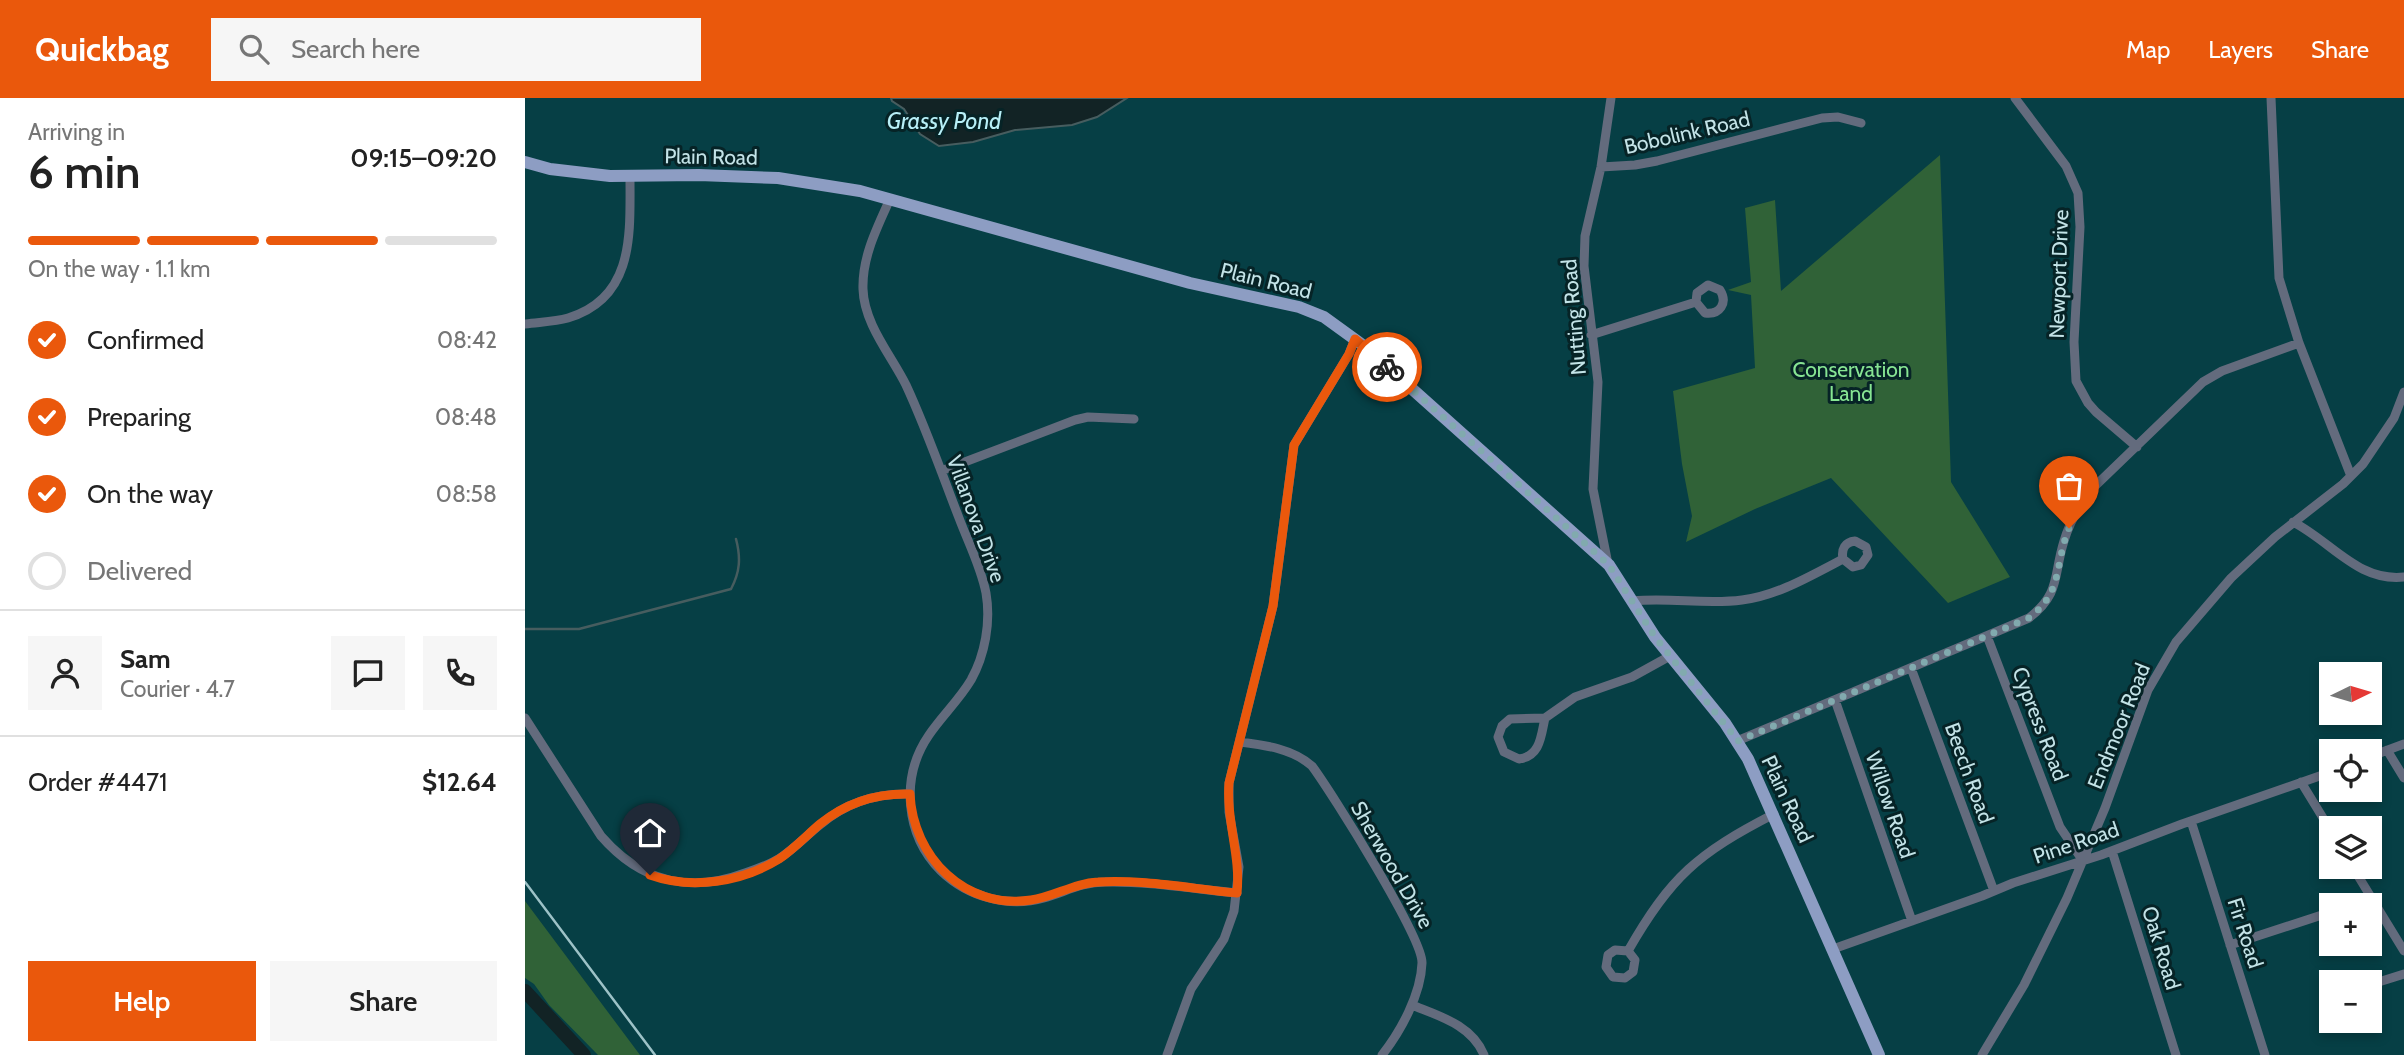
<!DOCTYPE html>
<meta charset="utf-8">
<style>
:root{--surface:#fff;--page:#f6f6f6;--text:#222;--muted:#767676;--line:#e0e0e0;--accent:#ea580c}
body{margin:0;font-family:Cabin,sans-serif;background:var(--page);color:var(--text);height:100vh;display:flex;flex-direction:column;font-size:26px;white-space:nowrap}
*{box-sizing:border-box;margin:0}
p{font-size:23px;color:var(--muted)}
.icon{flex:none;width:38px;height:38px;fill:none;stroke:currentColor;stroke-width:2;stroke-linecap:round;stroke-linejoin:round}
.map{position:relative;flex:1;overflow:hidden}
.panel{display:flex;flex-direction:column;background:var(--surface);width:525px}
.panel>*{flex:none}
.needle{width:46px;rotate:85deg}
.fabs{position:absolute;left:1794px;top:564px;display:grid;gap:14px}
.fabs a{display:grid;place-items:center;width:63px;height:63px;border-radius:0px;background:var(--surface);box-shadow:0 4px 10px #0003;font-size:35px}
.pin{position:absolute;display:grid;place-items:center;width:60px;height:60px;color:#fff;margin:-72px -30px;border-radius:50% 50% 50% 0;rotate:-45deg;box-shadow:0 0 7px #0007}
.pin .icon{rotate:45deg}
.courier{position:absolute;display:grid;place-items:center;width:70px;height:70px;margin:-35px;border:5px solid #ea580c;border-radius:50%;background:#fff;color:#222;box-shadow:0 2px 9px #0007}
.summary em{font-style:normal;font-weight:600}
.summary div{display:flex;flex-direction:column-reverse}
.summary{display:flex;align-items:center;justify-content:space-between;height:119px;padding:0 28px}
h1{font-size:46px;font-weight:600;line-height:52px}
.bar{display:grid;grid-template-columns:repeat(4,1fr);gap:10px 7px;align-content:center;height:84px;padding:0 28px}
.bar i{height:9px;border-radius:5px;background:var(--line)}
.bar .active{background:var(--accent)}
.bar p{grid-column:span 4}
.line{display:flex;align-items:center;gap:18px;padding:0 28px;border-top:2px solid var(--line)}
.line div{flex:1}
.round{display:grid;place-items:center;flex:none;width:74px;height:74px;border-radius:0px;background:var(--page)}
ol{padding:0 28px;list-style:none}
li{display:flex;align-items:center;gap:21px;height:77px}
li p{margin-inline-start:auto}
li .icon{padding:7px;border-radius:50%;background:var(--accent);color:#fff;stroke-width:4}
li:last-child{color:var(--muted)}
li i{width:38px;height:38px;border:4px solid var(--line);border-radius:50%}
.primary-button{display:flex;gap:14px;margin-top:auto;padding:14px 28px}
.primary-button a{flex:1;height:80px;border-radius:0px;background:var(--accent);color:#fff;font-size:28px;font-weight:600;line-height:80px;text-align:center}
.primary-button a+a{background:var(--page);color:var(--text)}
header{display:flex;align-items:center;gap:42px;box-sizing:border-box;height:98px;padding:0 35px;background:var(--accent);color:#fff}
header strong{font-size:33px}
nav{display:flex;gap:38px;margin-inline-start:auto;font-size:24px}
.search{width:490px;height:63px;background:var(--page);display:flex;align-items:center;gap:18px;box-sizing:border-box;padding:0 24px;border-radius:0px;color:var(--muted);font-size:26px}
main{display:flex;flex:1;min-height:0}
.map>svg:first-child{display:block}
</style>
<header>
<strong>Quickbag</strong>
<div class="search"><svg class="icon" aria-label="search" viewBox="0 0 24 24"><circle cx="10" cy="10" r="6"/><path d="M15 15l6 6"/></svg>Search here</div>
<nav><a>Map</a><a>Layers</a><a>Share</a></nav>
</header>
<main>
<section class="panel">
<div class="summary"><div><h1>6 min</h1><p>Arriving in</p></div><em>09:15–09:20</em></div>
<div class="bar"><i class="active"></i><i class="active"></i><i class="active"></i><i></i><p>On the way · 1.1 km</p></div>
<ol>
<li><svg class="icon" aria-label="check" viewBox="0 0 24 24"><path d="M5 12l5 5 9-10"/></svg>Confirmed<p>08:42</p></li>
<li><svg class="icon" aria-label="check" viewBox="0 0 24 24"><path d="M5 12l5 5 9-10"/></svg>Preparing<p>08:48</p></li>
<li><svg class="icon" aria-label="check" viewBox="0 0 24 24"><path d="M5 12l5 5 9-10"/></svg>On the way<p>08:58</p></li>
<li><i></i>Delivered</li>
</ol>
<div class="line" style="height:126px"><a class="round"><svg class="icon" aria-label="person" viewBox="0 0 24 24"><circle cx="12" cy="8" r="4"/><path d="M4 21q1-7 8-7t8 7"/></svg></a><div><b>Sam</b><p>Courier · 4.7</p></div><a class="round"><svg class="icon" aria-label="chat" viewBox="0 0 24 24"><path d="M4 5h16v11H9l-5 4z"/></svg></a><a class="round"><svg class="icon" aria-label="phone" viewBox="0 0 24 24"><path d="M5 4h4l2 5-3 2q2 4 5 5l2-3 5 2v4C11 20 4 13 5 4z"/></svg></a></div>
<div class="line" style="height:91px"><div>Order #4471</div><b>$12.64</b></div>
<div class="primary-button"><a>Help</a><a>Share</a></div>
</section>
<div class="map">
<svg width="1879" height="957" viewBox="0 0 1879 957">
<rect width="100%" height="100%" fill="#063f45"/>
<path fill="#306237" d="M1415,57l11,327 59,95 -62,26 -117,-125 -76,31 -69,33 6,-26 -10,-52 -9,-73 82,-23 -4,-73 -23,-5 23,-8 -6,-74 30,-8 6,91z
M0,803l115,154h-42l-49,-50 -15,-21 -9,-6z"/>
<path fill="#122325" stroke="#475d5f" stroke-width="2" d="M366,0h236l-30,19 -25,8 -57,5 -42,12 -34,4 -19,-12 -16,-25 -12,-8z"/>
<g fill="none" stroke-linecap="round" stroke-linejoin="round">
<path stroke="#475d5f" stroke-width="2.5" d="M0,531h54l152,-40c9,-17 10,-31 5,-50"/>
<path stroke="#122325" stroke-width="14" d="M0,893l59,64"/>
<path stroke="#636b7d" stroke-width="9" d="M1490,0l51,68 12,27 2,34 -6,115 2,39 12,22 8,9 41,35
M1746,0l8,180 20,65 52,133
M1076,69l34,-2 22,-4 165,-43 16,-1 23,6
M365,101c-13,29 -28,58 -27,90 1,35 28,66 43,96 20,43 36,89 53,133 9,24 22,49 27,75 5,29 -1,62 -15,87 -12,20 -29,36 -42,55 -29,42 -24,100 12,136 27,26 67,37 103,27 21,-6 38,-16 61,-16 44,-1 89,7 132,11
M0,226c14,-2 29,-2 43,-6 67,-20 62,-85 62,-141
M1066,237l105,-33 9,11c15,2 23,-10 15,-23l-12,-5 -11,8 -1,9
M416,373l134,-51 13,-3 46,2
M1768,424c39,20 65,60 111,55
M1083,466l-15,-75 5,-107 -14,-116 1,-30 16,-69 10,-69
M1108,503c36,-4 73,4 109,-1 35,-4 70,-25 101,-41l10,8 8,-2 7,-10 -2,-8 -11,-6c-10,1 -14,8 -12,18
M1462,538l73,191 23,34
M1386,570l83,223
M1310,602l77,221
M0,620l76,118c39,45 88,58 144,37 12,-4 24,-8 35,-15 15,-10 27,-23 41,-34 26,-22 55,-31 89,-30
M1020,620c-4,17 -4,38 -26,41l-15,-7 -6,-15 4,-11 8,-7 35,-1 30,-21 57,-20 38,-21
M1212,643l292,-123c32,-25 24,-42 35,-77 6,-20 16,-37 29,-53l110,-106 19,-11 77,-28
M715,644c25,3 53,7 72,24 20,27 111,172 110,197 -1,31 -21,68 -40,92
M1862,652l17,28
M1844,659l35,-13
M1776,684l30,49
M1666,723l74,234
M1587,753l64,204
M1827,768l52,85
M1829,807l18,-6
M1705,847l101,-33
M1308,851l149,-53 31,-13 88,-28 81,-31 149,-52
M1103,853l7,9 -2,12 -8,6 -12,-1 -7,-10 2,-12 7,-5 13,1c42,-74 70,-98 146,-137
M1844,887l35,-11
M887,907c27,11 60,20 72,50
M642,957l24,-66 33,-50 10,-28 5,-44 -10,-55v-29l44,-177 21,-161 55,-91 6,-15
M1457,957l42,-70 43,-87 38,-90 43,-118 28,-48 55,-64 44,-41 68,-53 20,-20 31,-46 10,-26"/>
<path stroke="#8d9dc3" stroke-width="12" d="M0,64l25,7 60,7 89,-1 79,3 82,13 330,92 109,24 25,10 40,29 245,219 46,72 70,86 23,36 131,296"/>
<path stroke="#9dc2c7" stroke-width="2.5" d="M0,784l130,173"/>
</g>
<g fill="none" stroke-linecap="round" stroke-linejoin="round">
<path stroke="#81aaae" stroke-width="7" stroke-dasharray="0 12.6" d="M862,269l222,198 46,72 83,104 291,-123c35,-27 25,-53 40,-90"/>
<path stroke="#ea580c" stroke-width="9" d="M125,777c42,15 92,7 129,-16 15,-10 28,-24 41,-35 27,-22 56,-31 90,-30 3,63 55,116 121,106 23,-3 43,-17 67,-18 43,-3 95,7 139,11 4,-37 -11,-72 -8,-110l44,-177 21,-161 55,-91 6,-15 32,28"/>
</g>
<g text-anchor="middle" stroke-width="6" stroke-linejoin="round" paint-order="stroke">
<g font-size="21" fill="#c3e3e7" stroke="#062326">
<text transform="translate(1162 35) rotate(-13)" y="7">Bobolink Road</text>
<text transform="translate(186 59) rotate(1)" y="7">Plain Road</text>
<text transform="translate(1534 176) rotate(-88)" y="7">Newport Drive</text>
<text transform="translate(741 183) rotate(14)" y="7">Plain Road</text>
<text transform="translate(1049 219) rotate(-95)" y="7">Nutting Road</text>
<text transform="translate(451 421) rotate(70)" y="7">Villanova Drive</text>
<text transform="translate(1515 626) rotate(69)" y="7">Cypress Road</text>
<text transform="translate(1594 628) rotate(-68)" y="7">Endmoor Road</text>
<text transform="translate(1444 675) rotate(70)" y="7">Beech Road</text>
<text transform="translate(1262 701) rotate(65)" y="7">Plain Road</text>
<text transform="translate(1365 707) rotate(71)" y="7">Willow Road</text>
<text transform="translate(1551 745) rotate(-19)" y="7">Pine Road</text>
<text transform="translate(867 767) rotate(60)" y="7">Sherwood Drive</text>
<text transform="translate(1720 835) rotate(72)" y="7">Fir Road</text>
<text transform="translate(1636 850) rotate(73)" y="7">Oak Road</text>
</g>
<g font-size="21" fill="#87e593" stroke="#062326">
<text x="1326" y="279">Conservation<tspan x="1326" dy="24">Land</tspan></text>
</g>
<g font-size="23" font-style="italic" fill="#b8f0f8" stroke="#062326">
<text x="419" y="31">Grassy Pond</text>
</g>
</g>
</svg>
<div class="fabs">
<a><svg class="needle" viewBox="-14 -14 28 28"><path d="M0-13l5 13h-10z" fill="#e53935"/><path d="M0 13l5-13h-10z" fill="#767676"/></svg></a>
<a><svg class="icon" aria-label="locate" viewBox="0 0 24 24"><circle cx="12" cy="12" r="6"/><path d="M12 2v4M12 18v4M2 12h4M18 12h4"/></svg></a>
<a><svg class="icon" aria-label="layers" viewBox="0 0 24 24"><path d="M12 4l9 5-9 5-9-5zM3 14l9 5 9-5"/></svg></a>
<a>+</a>
<a>−</a>
</div>
<div class="pin" style="left:1544px;top:430px;background:#ea580c"><svg class="icon" aria-label="bag" viewBox="0 0 24 24"><path d="M5 8h14l-1 12H6zM9 8a3 3 0 0 1 6 0"/></svg></div>
<div class="pin" style="left:125px;top:777px;background:#1f2937"><svg class="icon" aria-label="home" viewBox="0 0 24 24"><path d="M3 11l9-7 9 7M6 9v11h12V9"/></svg></div>
<div class="courier" style="left:862px;top:269px"><svg class="icon" aria-label="bike" viewBox="0 0 24 24"><circle cx="6" cy="16" r="4"/><circle cx="18" cy="16" r="4"/><path d="M6 16l4-8h5l3 8M10 8l3 8H6M13 5h3"/></svg></div>
</div>
</main>
